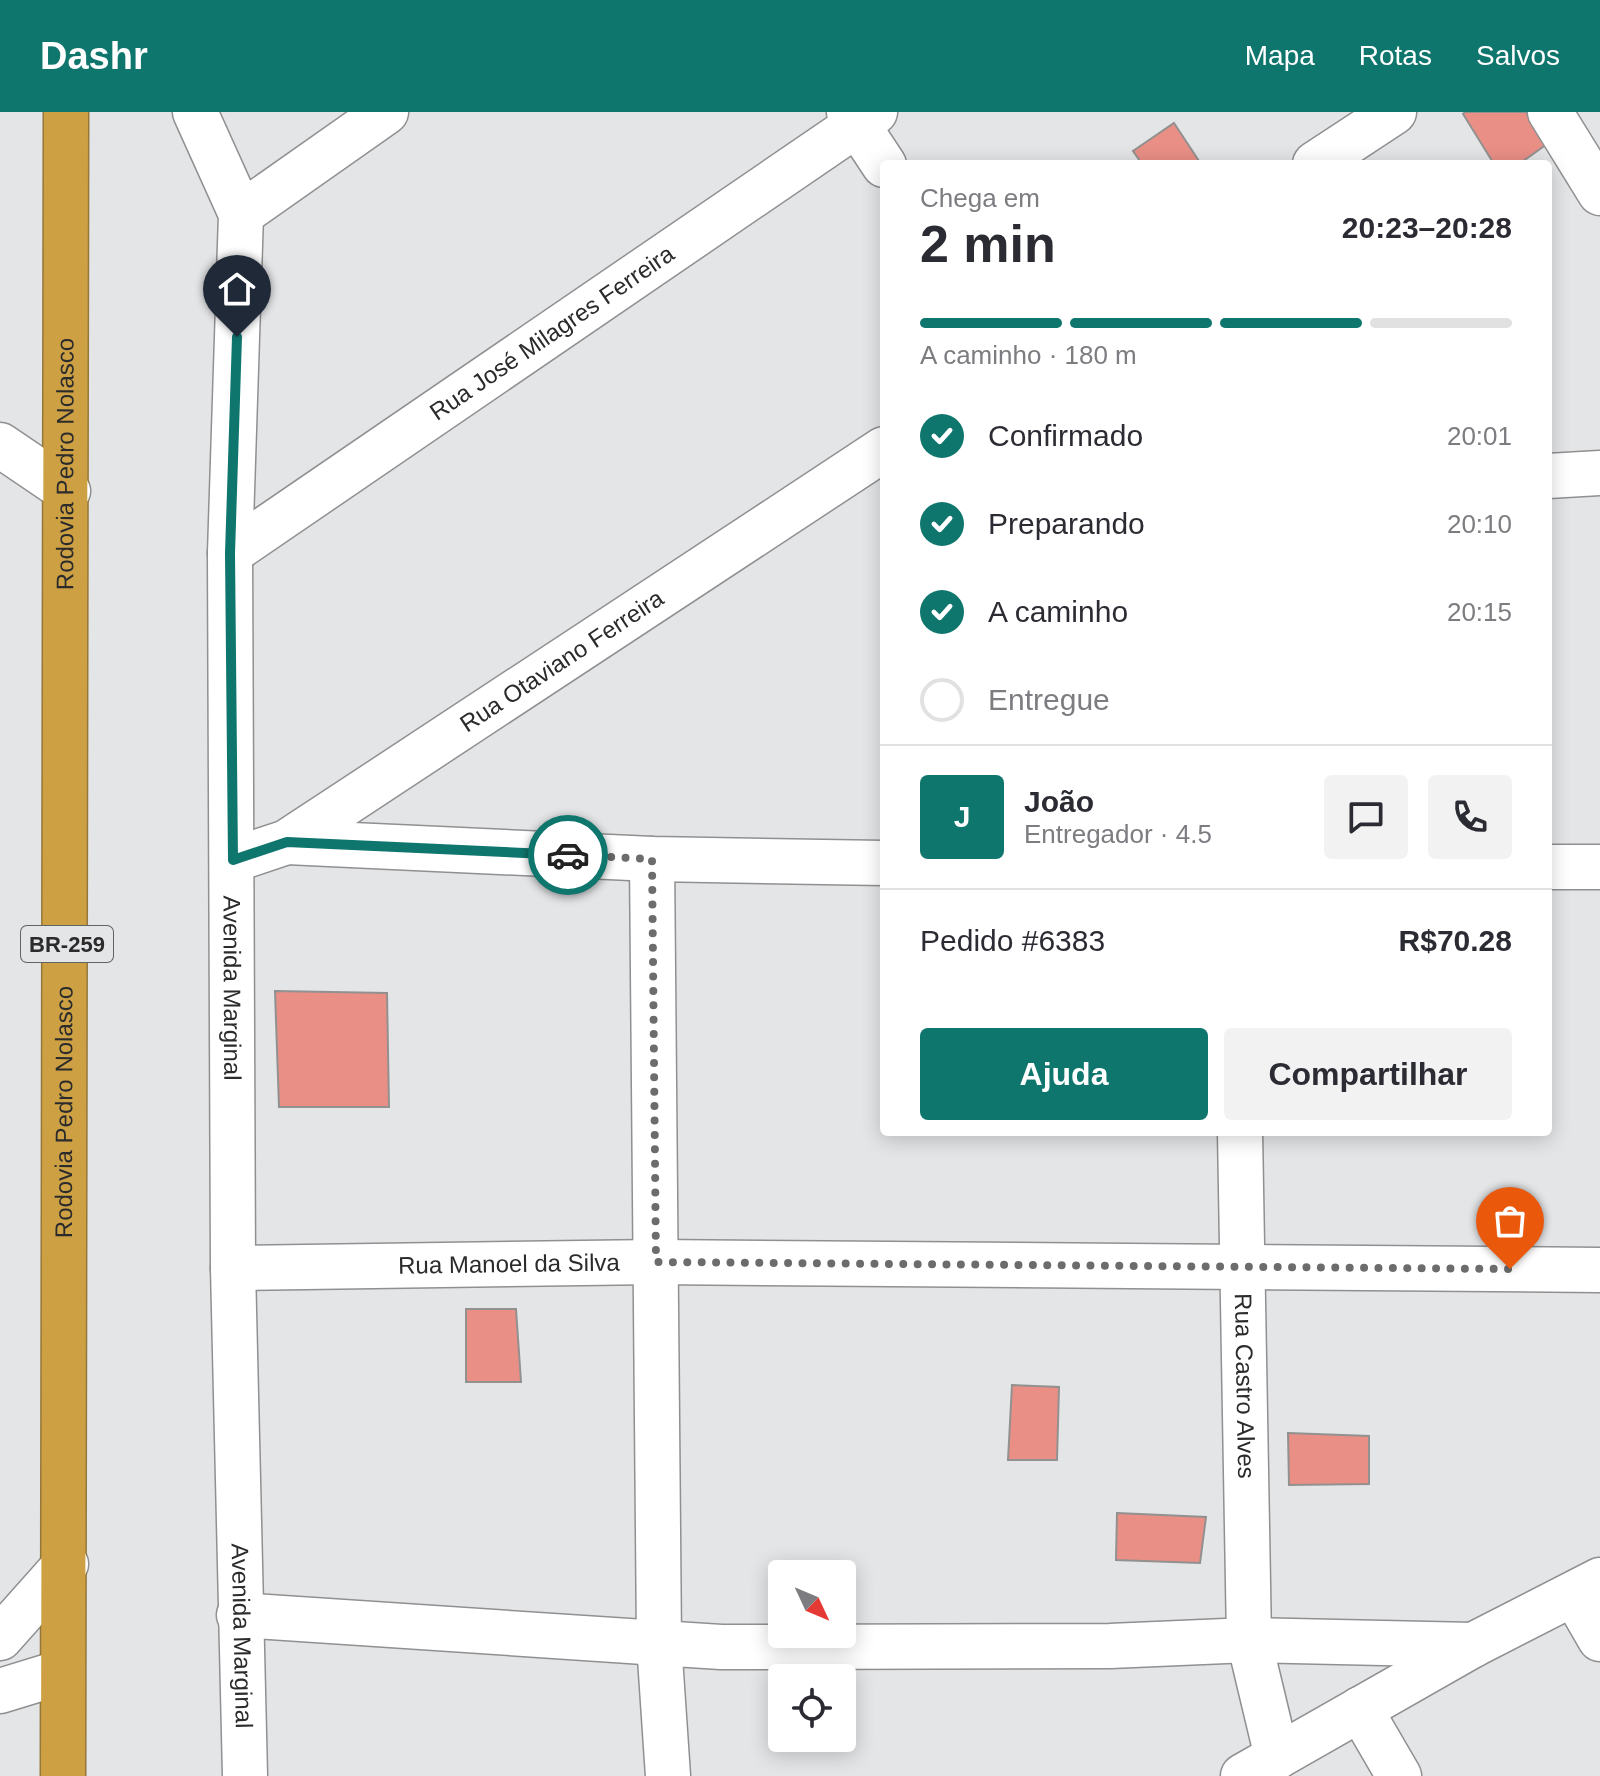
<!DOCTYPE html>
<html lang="pt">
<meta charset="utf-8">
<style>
:root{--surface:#fff;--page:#f2f2f3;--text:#2b2b33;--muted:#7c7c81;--line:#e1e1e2;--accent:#0f766e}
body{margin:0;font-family:Helvetica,sans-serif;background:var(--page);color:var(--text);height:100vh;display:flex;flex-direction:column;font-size:30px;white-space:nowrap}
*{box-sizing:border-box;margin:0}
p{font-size:26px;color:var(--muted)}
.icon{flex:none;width:44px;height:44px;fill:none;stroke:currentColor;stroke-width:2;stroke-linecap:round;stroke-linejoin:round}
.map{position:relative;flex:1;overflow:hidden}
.sheet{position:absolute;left:880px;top:48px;width:672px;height:976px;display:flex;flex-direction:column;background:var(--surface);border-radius:8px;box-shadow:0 4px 20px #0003}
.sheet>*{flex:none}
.needle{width:52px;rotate:134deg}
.fabs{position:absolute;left:768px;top:1448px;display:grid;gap:16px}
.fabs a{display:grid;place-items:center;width:88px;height:88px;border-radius:8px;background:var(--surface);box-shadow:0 4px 20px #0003;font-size:40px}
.pin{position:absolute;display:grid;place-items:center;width:68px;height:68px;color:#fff;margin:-82px -34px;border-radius:50% 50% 50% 0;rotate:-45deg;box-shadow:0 0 8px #0007}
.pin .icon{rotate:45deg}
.courier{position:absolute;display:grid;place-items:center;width:80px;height:80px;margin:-40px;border:6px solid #0f766e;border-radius:50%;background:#fff;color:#222;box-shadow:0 2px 10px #0007}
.summary em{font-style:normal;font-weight:800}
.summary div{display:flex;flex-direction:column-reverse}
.summary{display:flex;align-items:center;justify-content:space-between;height:136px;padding:0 40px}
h1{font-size:52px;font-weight:800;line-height:60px}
.bar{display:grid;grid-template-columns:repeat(4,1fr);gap:12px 8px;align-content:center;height:96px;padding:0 40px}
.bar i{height:10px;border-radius:6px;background:var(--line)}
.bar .active{background:var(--accent)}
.bar p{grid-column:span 4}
.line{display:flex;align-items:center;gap:20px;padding:0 40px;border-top:2px solid var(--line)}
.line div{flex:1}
.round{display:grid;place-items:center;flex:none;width:84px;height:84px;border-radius:8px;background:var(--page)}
ol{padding:0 40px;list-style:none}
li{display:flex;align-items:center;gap:24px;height:88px}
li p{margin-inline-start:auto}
li .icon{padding:8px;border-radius:50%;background:var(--accent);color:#fff;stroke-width:4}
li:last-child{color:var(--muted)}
li i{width:44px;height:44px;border:4px solid var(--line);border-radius:50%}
.primary-button{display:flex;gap:16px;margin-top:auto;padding:16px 40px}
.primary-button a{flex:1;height:92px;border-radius:8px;background:var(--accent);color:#fff;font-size:32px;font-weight:800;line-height:92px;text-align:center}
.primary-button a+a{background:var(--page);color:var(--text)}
header{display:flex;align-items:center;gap:48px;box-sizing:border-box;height:112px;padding:0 40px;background:var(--accent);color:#fff}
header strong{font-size:38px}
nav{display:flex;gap:44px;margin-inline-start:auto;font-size:28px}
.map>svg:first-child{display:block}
</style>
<header>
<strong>Dashr</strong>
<nav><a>Mapa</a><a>Rotas</a><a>Salvos</a></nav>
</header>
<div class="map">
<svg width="1600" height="1664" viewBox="0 0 1600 1664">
<rect width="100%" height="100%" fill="#e4e5e7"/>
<path fill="#e98f86" stroke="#939190" stroke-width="2" d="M1465,0h61l21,32 -28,20h-25l-31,-50z
M1174,11l27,41h-59l-9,-13z
M275,879l112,2 2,114h-110z
M466,1197h50l5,73h-55z
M1012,1273l47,2 -2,73h-49z
M1288,1321l81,3v48l-80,1z
M1117,1401l89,4 -6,46 -84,-3z"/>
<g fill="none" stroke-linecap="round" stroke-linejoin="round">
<g stroke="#909092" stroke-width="47">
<g id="minor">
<path id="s1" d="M195,0l46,102 -11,339 3,715 12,508"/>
<path d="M849,0l35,53"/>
<path d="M1550,0l50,81"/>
<path d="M1315,52l79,-52"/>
<path d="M241,102l145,-102"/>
<path d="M0,333l68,46"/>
<path d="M1548,364l52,-3"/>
<path id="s2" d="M230,441l645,-441"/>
<path d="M287,730l365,17 232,4"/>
<path id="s3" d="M233,748l54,-18 597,-393"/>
<path d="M1548,755h52"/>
<path id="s4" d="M1240,1020l9,508 28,117"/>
<path id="s5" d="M233,1156l423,-6 944,8"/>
<path d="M1574,1482l26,45"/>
<path d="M239,1503l420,28 -7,-784"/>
<path d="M0,1526l66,-74"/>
<path d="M0,1579l62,-19"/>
<path d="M1360,1597l39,67"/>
<path d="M668,1664l-9,-133 62,4 389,-1 139,-6 224,5"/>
<path d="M1243,1664l230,-131 127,-65"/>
</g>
</g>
<g stroke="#94773b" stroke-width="47">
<g id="highway">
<path id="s6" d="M63,1664l3,-1664"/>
</g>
</g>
<use href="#minor" stroke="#fff" stroke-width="44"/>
<use href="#highway" stroke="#cda043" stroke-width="44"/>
</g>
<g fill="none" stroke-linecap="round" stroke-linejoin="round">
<path stroke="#6c6c6d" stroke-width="8" stroke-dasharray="0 14.4" d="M568,743l84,4 4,403 854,7"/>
<path stroke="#0f766e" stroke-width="10" d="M237,225l-7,216 3,307 54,-18 281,13"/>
</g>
<g text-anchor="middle" stroke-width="6" stroke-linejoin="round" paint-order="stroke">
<rect fill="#e4e5e7" stroke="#626364" stroke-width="2" x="21" y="814" width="92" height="36" rx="6"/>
<g font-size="22" font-weight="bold" fill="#2b2b2c">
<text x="67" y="840">BR-259</text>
</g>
<g font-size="24" fill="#2b2b2c" stroke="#e4e5e7">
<text dy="8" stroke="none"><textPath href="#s2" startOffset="390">Rua José Milagres Ferreira</textPath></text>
<text dy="8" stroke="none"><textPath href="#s6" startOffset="1312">Rodovia Pedro Nolasco</textPath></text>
<text dy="8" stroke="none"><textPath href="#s3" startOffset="386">Rua Otaviano Ferreira</textPath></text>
<text dy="8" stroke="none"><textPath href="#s1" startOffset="886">Avenida Marginal</textPath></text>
<text dy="8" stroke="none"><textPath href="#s6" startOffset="664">Rodovia Pedro Nolasco</textPath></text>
<text dy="8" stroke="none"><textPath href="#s5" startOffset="276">Rua Manoel da Silva</textPath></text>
<text dy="8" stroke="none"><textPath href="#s4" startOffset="254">Rua Castro Alves</textPath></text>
<text dy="8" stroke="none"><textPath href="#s1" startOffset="1534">Avenida Marginal</textPath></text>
</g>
</g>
</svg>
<div class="fabs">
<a><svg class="needle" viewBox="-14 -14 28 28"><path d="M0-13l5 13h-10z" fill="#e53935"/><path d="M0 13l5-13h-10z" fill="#7c7c81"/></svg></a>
<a><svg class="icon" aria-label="locate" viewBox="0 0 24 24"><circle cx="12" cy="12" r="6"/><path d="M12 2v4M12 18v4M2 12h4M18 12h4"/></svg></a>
</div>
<div class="pin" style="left:1510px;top:1157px;background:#ea580c"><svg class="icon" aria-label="bag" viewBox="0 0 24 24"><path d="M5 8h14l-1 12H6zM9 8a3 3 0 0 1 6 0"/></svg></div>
<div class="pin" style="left:237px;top:225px;background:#1f2937"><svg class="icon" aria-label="home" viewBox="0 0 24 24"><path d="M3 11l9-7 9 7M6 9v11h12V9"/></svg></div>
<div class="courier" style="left:568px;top:743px"><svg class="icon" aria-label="car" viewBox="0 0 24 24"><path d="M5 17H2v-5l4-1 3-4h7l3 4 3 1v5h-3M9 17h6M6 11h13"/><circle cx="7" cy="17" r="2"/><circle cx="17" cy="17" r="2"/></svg></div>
<section class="sheet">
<div class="summary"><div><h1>2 min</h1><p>Chega em</p></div><em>20:23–20:28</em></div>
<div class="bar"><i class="active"></i><i class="active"></i><i class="active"></i><i></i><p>A caminho · 180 m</p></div>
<ol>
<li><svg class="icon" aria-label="check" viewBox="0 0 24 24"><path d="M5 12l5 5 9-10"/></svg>Confirmado<p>20:01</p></li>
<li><svg class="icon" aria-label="check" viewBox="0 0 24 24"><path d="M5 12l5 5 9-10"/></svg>Preparando<p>20:10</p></li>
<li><svg class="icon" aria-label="check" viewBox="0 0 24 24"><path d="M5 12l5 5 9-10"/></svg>A caminho<p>20:15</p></li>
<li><i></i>Entregue</li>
</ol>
<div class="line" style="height:144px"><b class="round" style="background:var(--accent);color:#fff">J</b><div><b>João</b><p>Entregador · 4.5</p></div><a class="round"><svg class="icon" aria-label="chat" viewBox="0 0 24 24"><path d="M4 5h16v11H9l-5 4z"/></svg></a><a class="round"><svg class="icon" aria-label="phone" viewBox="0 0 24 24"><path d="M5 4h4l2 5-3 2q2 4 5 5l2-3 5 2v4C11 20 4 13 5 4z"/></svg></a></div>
<div class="line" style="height:104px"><div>Pedido #6383</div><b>R$70.28</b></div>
<div class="primary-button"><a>Ajuda</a><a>Compartilhar</a></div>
</section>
</div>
